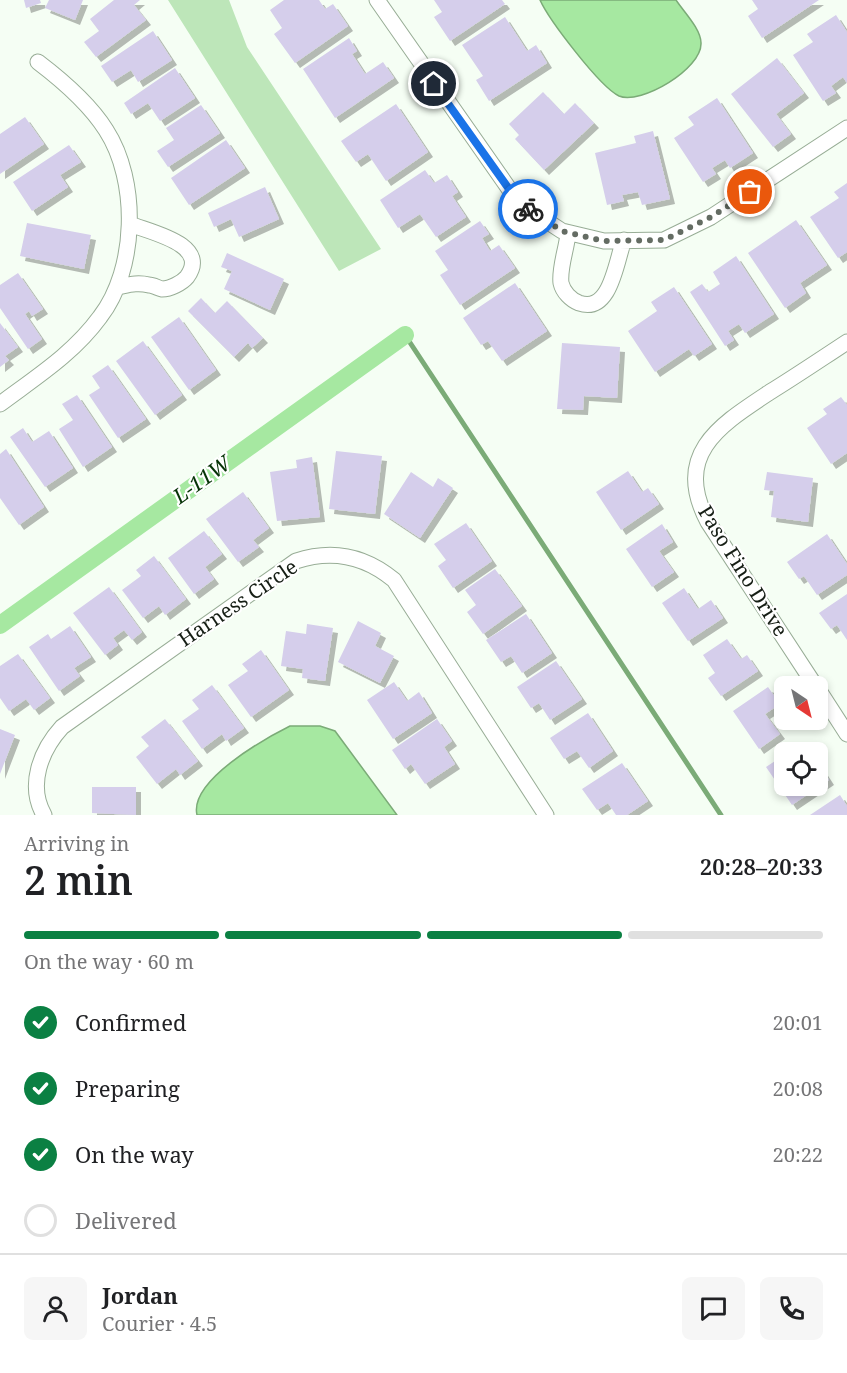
<!DOCTYPE html>
<meta charset="utf-8">
<style>
:root{--surface:#fff;--page:#f6f6f6;--text:#202124;--muted:#757577;--line:#e0e0e0;--accent:#0b8043}
body{margin:0;font-family:"Noto Serif",serif;background:var(--page);color:var(--text);height:100vh;display:flex;flex-direction:column;font-size:22px;white-space:nowrap}
*{box-sizing:border-box;margin:0}
p{font-size:20px;color:var(--muted)}
.icon{flex:none;width:33px;height:33px;fill:none;stroke:currentColor;stroke-width:2;stroke-linecap:round;stroke-linejoin:round}
.map{position:relative;height:815px;overflow:hidden}
.details{display:flex;flex-direction:column;background:var(--surface);flex:1}
.details>*{flex:none}
.needle{width:39px;rotate:145deg}
.buttons{position:absolute;left:774px;top:676px;display:grid;gap:12px}
.buttons a{display:grid;place-items:center;width:54px;height:54px;border-radius:9px;background:var(--surface);box-shadow:0 3px 9px #0003;font-size:30px}
.pin{position:absolute;display:grid;place-items:center;width:51px;height:51px;color:#fff;margin:-26px;border:3px solid #fff;border-radius:50%;box-shadow:0 2px 6px #0007}
.courier{position:absolute;display:grid;place-items:center;width:60px;height:60px;margin:-30px;border:4px solid #1a73e8;border-radius:50%;background:#fff;color:#222;box-shadow:0 2px 8px #0007}
.summary em{font-style:normal;font-weight:600}
.summary div{display:flex;flex-direction:column-reverse}
.summary{display:flex;align-items:center;justify-content:space-between;height:102px;padding:0 24px}
h1{font-size:39px;font-weight:600;line-height:45px}
.bar{display:grid;grid-template-columns:repeat(4,1fr);gap:9px 6px;align-content:center;height:72px;padding:0 24px}
.bar i{height:8px;border-radius:4px;background:var(--line)}
.bar .on{background:var(--accent)}
.bar p{grid-column:span 4}
.line{display:flex;align-items:center;gap:15px;padding:0 24px;border-top:2px solid var(--line)}
.line div{flex:1}
.round{display:grid;place-items:center;flex:none;width:63px;height:63px;border-radius:9px;background:var(--page)}
ol{padding:0 24px;list-style:none}
li{display:flex;align-items:center;gap:18px;height:66px}
li p{margin-inline-start:auto}
li .icon{padding:6px;border-radius:50%;background:var(--accent);color:#fff;stroke-width:4}
li:last-child{color:var(--muted)}
li i{width:33px;height:33px;border:3px solid var(--line);border-radius:50%}
.map>svg:first-child{display:block}
</style>
<div class="map">
<svg width="847" height="815" viewBox="0 0 847 815">
<defs>
<filter id="shadow"><feDropShadow dx="5" dy="5" stdDeviation="0" flood-color="#0004"/></filter>
</defs>
<rect width="100%" height="100%" fill="#f5fef4"/>
<path fill="#bde6b9" d="M168,0h61l18,47 134,202 -42,22z"/>
<path fill="#a6e8a1" stroke="#7bab77" stroke-width="1.5" d="M540,0h136c8,12 25,29 25,43 1,26 -60,62 -82,53 -19,-9 -70,-76 -79,-96z
M290,726h30l15,5 62,84h-200c-8,-34 67,-76 93,-89z"/>
<g fill="none" stroke-linecap="round" stroke-linejoin="round">
<path stroke="#7bab77" stroke-width="5" d="M405,335l316,480"/>
<path stroke="#a6e8a1" stroke-width="18" d="M0,625l405,-290"/>
</g>
<path fill="#d5ceeb" filter="url(#shadow)" d="M24,0h16l1,3 -15,5z
M49,0h34l-8,20 -30,-12z
M114,0h26l-6,5 12,15 -50,37 -12,-15 15,-11 -9,-12z
M284,0h35l6,9 8,-5 15,22 -53,37 -21,-29 8,-6 -12,-18z
M434,0h68l3,4 -55,37 -16,-24 8,-5z
M752,0h67l-57,38 -14,-22 10,-7z
M836,15l11,17v51l-4,-6 -12,9 5,7 -13,8 -30,-46 20,-13 -6,-8z
M505,17l22,34 9,-6 11,18 -58,38 -13,-21 7,-4 -21,-31z
M153,31l19,29 -34,22 -7,-12 -19,12 -11,-16z
M349,38l8,13 -5,3 13,20 18,-12 11,16 -59,40 -32,-49z
M777,58l27,35 -28,21 15,20 -18,13 -42,-53z
M175,68l20,30 -35,23 -12,-18 -17,11 -7,-11z
M543,92l21,22 11,-11 19,20 -50,47 -29,-31 4,-4 -10,-11z
M717,98l36,55 -23,15 -5,-8 -13,8 4,6 -13,8 -29,-44 20,-13 -6,-8z
M396,104l32,48 -42,29 -18,-27 -12,8 -15,-21z
M201,105l19,28 -52,34 -11,-16 17,-11 -8,-12z
M25,117l19,27 -44,30v-40z
M653,131l17,68 -28,6 -4,-13 -16,3 2,6 -17,4 -12,-52 41,-10 -2,-7z
M226,140l19,28 -56,37 -18,-27z
M69,145l12,17 -21,13 8,12 -36,24 -19,-29z
M425,170l9,13 13,-8 11,17 -6,4 14,21 -30,20 -16,-23 -22,14 -18,-28z
M847,183v69l-9,6 -28,-41 29,-19 -5,-6z
M265,187l14,32 -40,18 -8,-18 -17,8 -6,-14z
M796,220l31,45 -27,18 6,10 -21,15 -37,-55z
M480,221l9,13 -7,4 8,13 9,-6 16,23 -55,37 -20,-30 8,-5 -13,-19z
M27,223l64,12 -7,34 -64,-13z
M227,253l57,26 -14,31 -46,-21 8,-18 -11,-4z
M736,256l38,58 -29,19 -6,-9 -11,7 6,9 -9,6 -35,-54 12,-8 6,8 12,-8 -7,-12z
M18,273l25,36 -11,7 -3,-5 -4,3 17,25 -14,10 -28,-41v-23z
M515,283l32,48 -45,30 -14,-20 -7,4 -18,-27z
M674,287l38,57 -18,12 -5,-7 -34,23 -27,-41 29,-20 -6,-9z
M201,298l14,15 12,-12 36,37 -11,10 -4,-5 -14,14 -46,-46z
M179,317l37,53 -27,20 -38,-53z
M0,323l18,24 -13,9 4,4 -9,7z
M143,341l39,54 -27,20 -39,-54z
M562,343l58,4 -3,51 -33,-2 -1,14 -26,-1z
M108,365l38,54 -28,19 -29,-43 11,-7 -8,-12z
M77,395l35,52 -29,20 -24,-38 14,-9 -11,-16z
M841,397l6,8v48l-16,11 -24,-36 20,-14 -4,-5z
M23,428l9,14 17,-11 24,37 -28,19 -35,-50z
M6,449l38,58 -25,18 -19,-27v-44z
M336,451l46,5 -7,58 -46,-5z
M312,457l8,60 -43,4 -7,-49 27,-4 -1,-8z
M628,471l14,21 6,-4 11,16 -38,26 -25,-38z
M411,472l22,15 5,-9 15,10 -33,50 -36,-24z
M767,472l46,6 -5,44 -37,-5 3,-26 -10,-1z
M243,492l26,36 -16,12 6,7 -21,15 -32,-43z
M466,523l26,38 -39,27 -15,-22 8,-6 -12,-16z
M662,524l11,18 -14,9 15,21 -22,15 -26,-38z
M204,531l18,23 -17,13 9,12 -20,15 -26,-36z
M827,534l20,30v11l-30,20 -13,-19 -5,3 -12,-17z
M154,556l32,43 -21,16 -6,-9 -16,12 -21,-28 19,-14 -5,-6z
M495,569l27,37 -39,28 -16,-22 9,-7 -11,-15z
M109,587l33,45 -10,8 -8,-10 -11,8 5,7 -13,10 -32,-42z
M684,588l14,21 13,-9 12,18 -35,23 -26,-38z
M847,594v46l-10,-15 -6,4 -12,-16z
M526,614l26,39 -30,20 -11,-17 -10,6 -15,-22z
M358,621l23,12 -6,13 19,10 -14,27 -42,-21z
M307,624l26,4 -8,53 -23,-3 1,-9 -22,-3 5,-35 20,3z
M70,626l21,31 -17,11 6,8 -21,15 -30,-44 19,-13 3,5z
M727,639l14,20 6,-4 11,16 -37,25 -13,-18 7,-5 -12,-18z
M261,650l28,40 -38,27 -23,-32 20,-14 -6,-7z
M18,654l32,44 -16,12 -8,-11 -17,12 -9,-13v-32z
M556,661l26,38 -32,21 -11,-17 -8,5 -14,-21z
M394,682l13,19 12,-9 13,21 -39,26 -26,-39z
M212,685l32,43 -18,13 -4,-7 -20,15 -20,-28 17,-12 -7,-9z
M768,687l12,17 -15,10 15,20 -21,15 -26,-38z
M588,713l25,38 -24,17 -12,-17 -13,8 -14,-21z
M165,719l33,42 -18,14 -4,-6 -19,15 -21,-27 13,-11 -8,-9z
M437,719l15,22 -8,6 11,17 -30,20 -14,-20 -6,5 -13,-19z
M0,729l15,6 -15,39z
M784,755v31h34v-23l11,17 -37,25 -26,-38z
M622,763l26,38 -21,14h-11l-8,-12 -11,7 -15,-21z
M92,787h44v28l-44,-2z
M840,795l7,11v9h-37z"/>
<g fill="none" stroke-linecap="round" stroke-linejoin="round">
<g stroke="#98ad96" stroke-width="17">
<path id="street" d="M377,0l142,203 43,28 42,10 60,-1 47,-23 136,-89
M568,233c-1,15 -9,35 -7,50 2,9 10,17 18,20 32,11 37,-42 45,-63
M117,287c11,-2 20,-5 32,-2 4,0 9,3 13,4 8,0 20,-6 25,-12 24,-33 -38,-45 -57,-53
M0,404c36,-27 73,-50 100,-87 37,-48 39,-136 6,-187 -17,-27 -43,-49 -68,-68
M816,687l-108,-165c-36,-68 12,-97 62,-130 26,-16 51,-33 77,-50
M818,689l29,45
M44,815c-17,-30 -3,-65 18,-88l234,-166c36,-12 69,-5 98,19l152,235"/>
</g>
<use href="#street" stroke="#fff" stroke-width="15"/>
</g>
<g fill="none" stroke-linecap="round" stroke-linejoin="round">
<path stroke="#646c63" stroke-width="6" stroke-dasharray="0 10.8" d="M528,209l34,22 42,10 60,-1 47,-23 39,-25"/>
<path stroke="#1a73e8" stroke-width="8" d="M434,84l85,119 9,6"/>
</g>
<g text-anchor="middle" stroke-width="4.5" stroke-linejoin="round" paint-order="stroke">
<g font-size="20" fill="#161e15" stroke="#fff">
<text transform="translate(743 571) rotate(58)" y="7">Paso Fino Drive</text>
<text transform="translate(238 603) rotate(-34)" y="7">Harness Circle</text>
</g>
<g font-size="21" font-style="italic" fill="#063406" stroke="#fff">
<text transform="translate(202 480) rotate(-36)" y="7">L-11W</text>
</g>
</g>
</svg>
<div class="buttons">
<a><svg class="needle" viewBox="-14 -14 28 28"><path d="M0-13l5 13h-10z" fill="#e53935"/><path d="M0 13l5-13h-10z" fill="#757577"/></svg></a>
<a><svg class="icon" aria-label="locate" viewBox="0 0 24 24"><circle cx="12" cy="12" r="6"/><path d="M12 2v4M12 18v4M2 12h4M18 12h4"/></svg></a>
</div>
<div class="pin" style="left:750px;top:192px;background:#ea580c"><svg class="icon" aria-label="bag" viewBox="0 0 24 24"><path d="M5 8h14l-1 12H6zM9 8a3 3 0 0 1 6 0"/></svg></div>
<div class="pin" style="left:434px;top:84px;background:#1f2937"><svg class="icon" aria-label="home" viewBox="0 0 24 24"><path d="M3 11l9-7 9 7M6 9v11h12V9"/></svg></div>
<div class="courier" style="left:528px;top:209px"><svg class="icon" aria-label="bike" viewBox="0 0 24 24"><circle cx="6" cy="16" r="4"/><circle cx="18" cy="16" r="4"/><path d="M6 16l4-8h5l3 8M10 8l3 8H6M13 5h3"/></svg></div>
</div>
<section class="details">
<div class="summary"><div><h1>2 min</h1><p>Arriving in</p></div><em>20:28–20:33</em></div>
<div class="bar"><i class="on"></i><i class="on"></i><i class="on"></i><i></i><p>On the way · 60 m</p></div>
<ol>
<li><svg class="icon" aria-label="check" viewBox="0 0 24 24"><path d="M5 12l5 5 9-10"/></svg>Confirmed<p>20:01</p></li>
<li><svg class="icon" aria-label="check" viewBox="0 0 24 24"><path d="M5 12l5 5 9-10"/></svg>Preparing<p>20:08</p></li>
<li><svg class="icon" aria-label="check" viewBox="0 0 24 24"><path d="M5 12l5 5 9-10"/></svg>On the way<p>20:22</p></li>
<li><i></i>Delivered</li>
</ol>
<div class="line" style="height:108px"><a class="round"><svg class="icon" aria-label="person" viewBox="0 0 24 24"><circle cx="12" cy="8" r="4"/><path d="M4 21q1-7 8-7t8 7"/></svg></a><div><b>Jordan</b><p>Courier · 4.5</p></div><a class="round"><svg class="icon" aria-label="chat" viewBox="0 0 24 24"><path d="M4 5h16v11H9l-5 4z"/></svg></a><a class="round"><svg class="icon" aria-label="phone" viewBox="0 0 24 24"><path d="M5 4h4l2 5-3 2q2 4 5 5l2-3 5 2v4C11 20 4 13 5 4z"/></svg></a></div>
</section>
